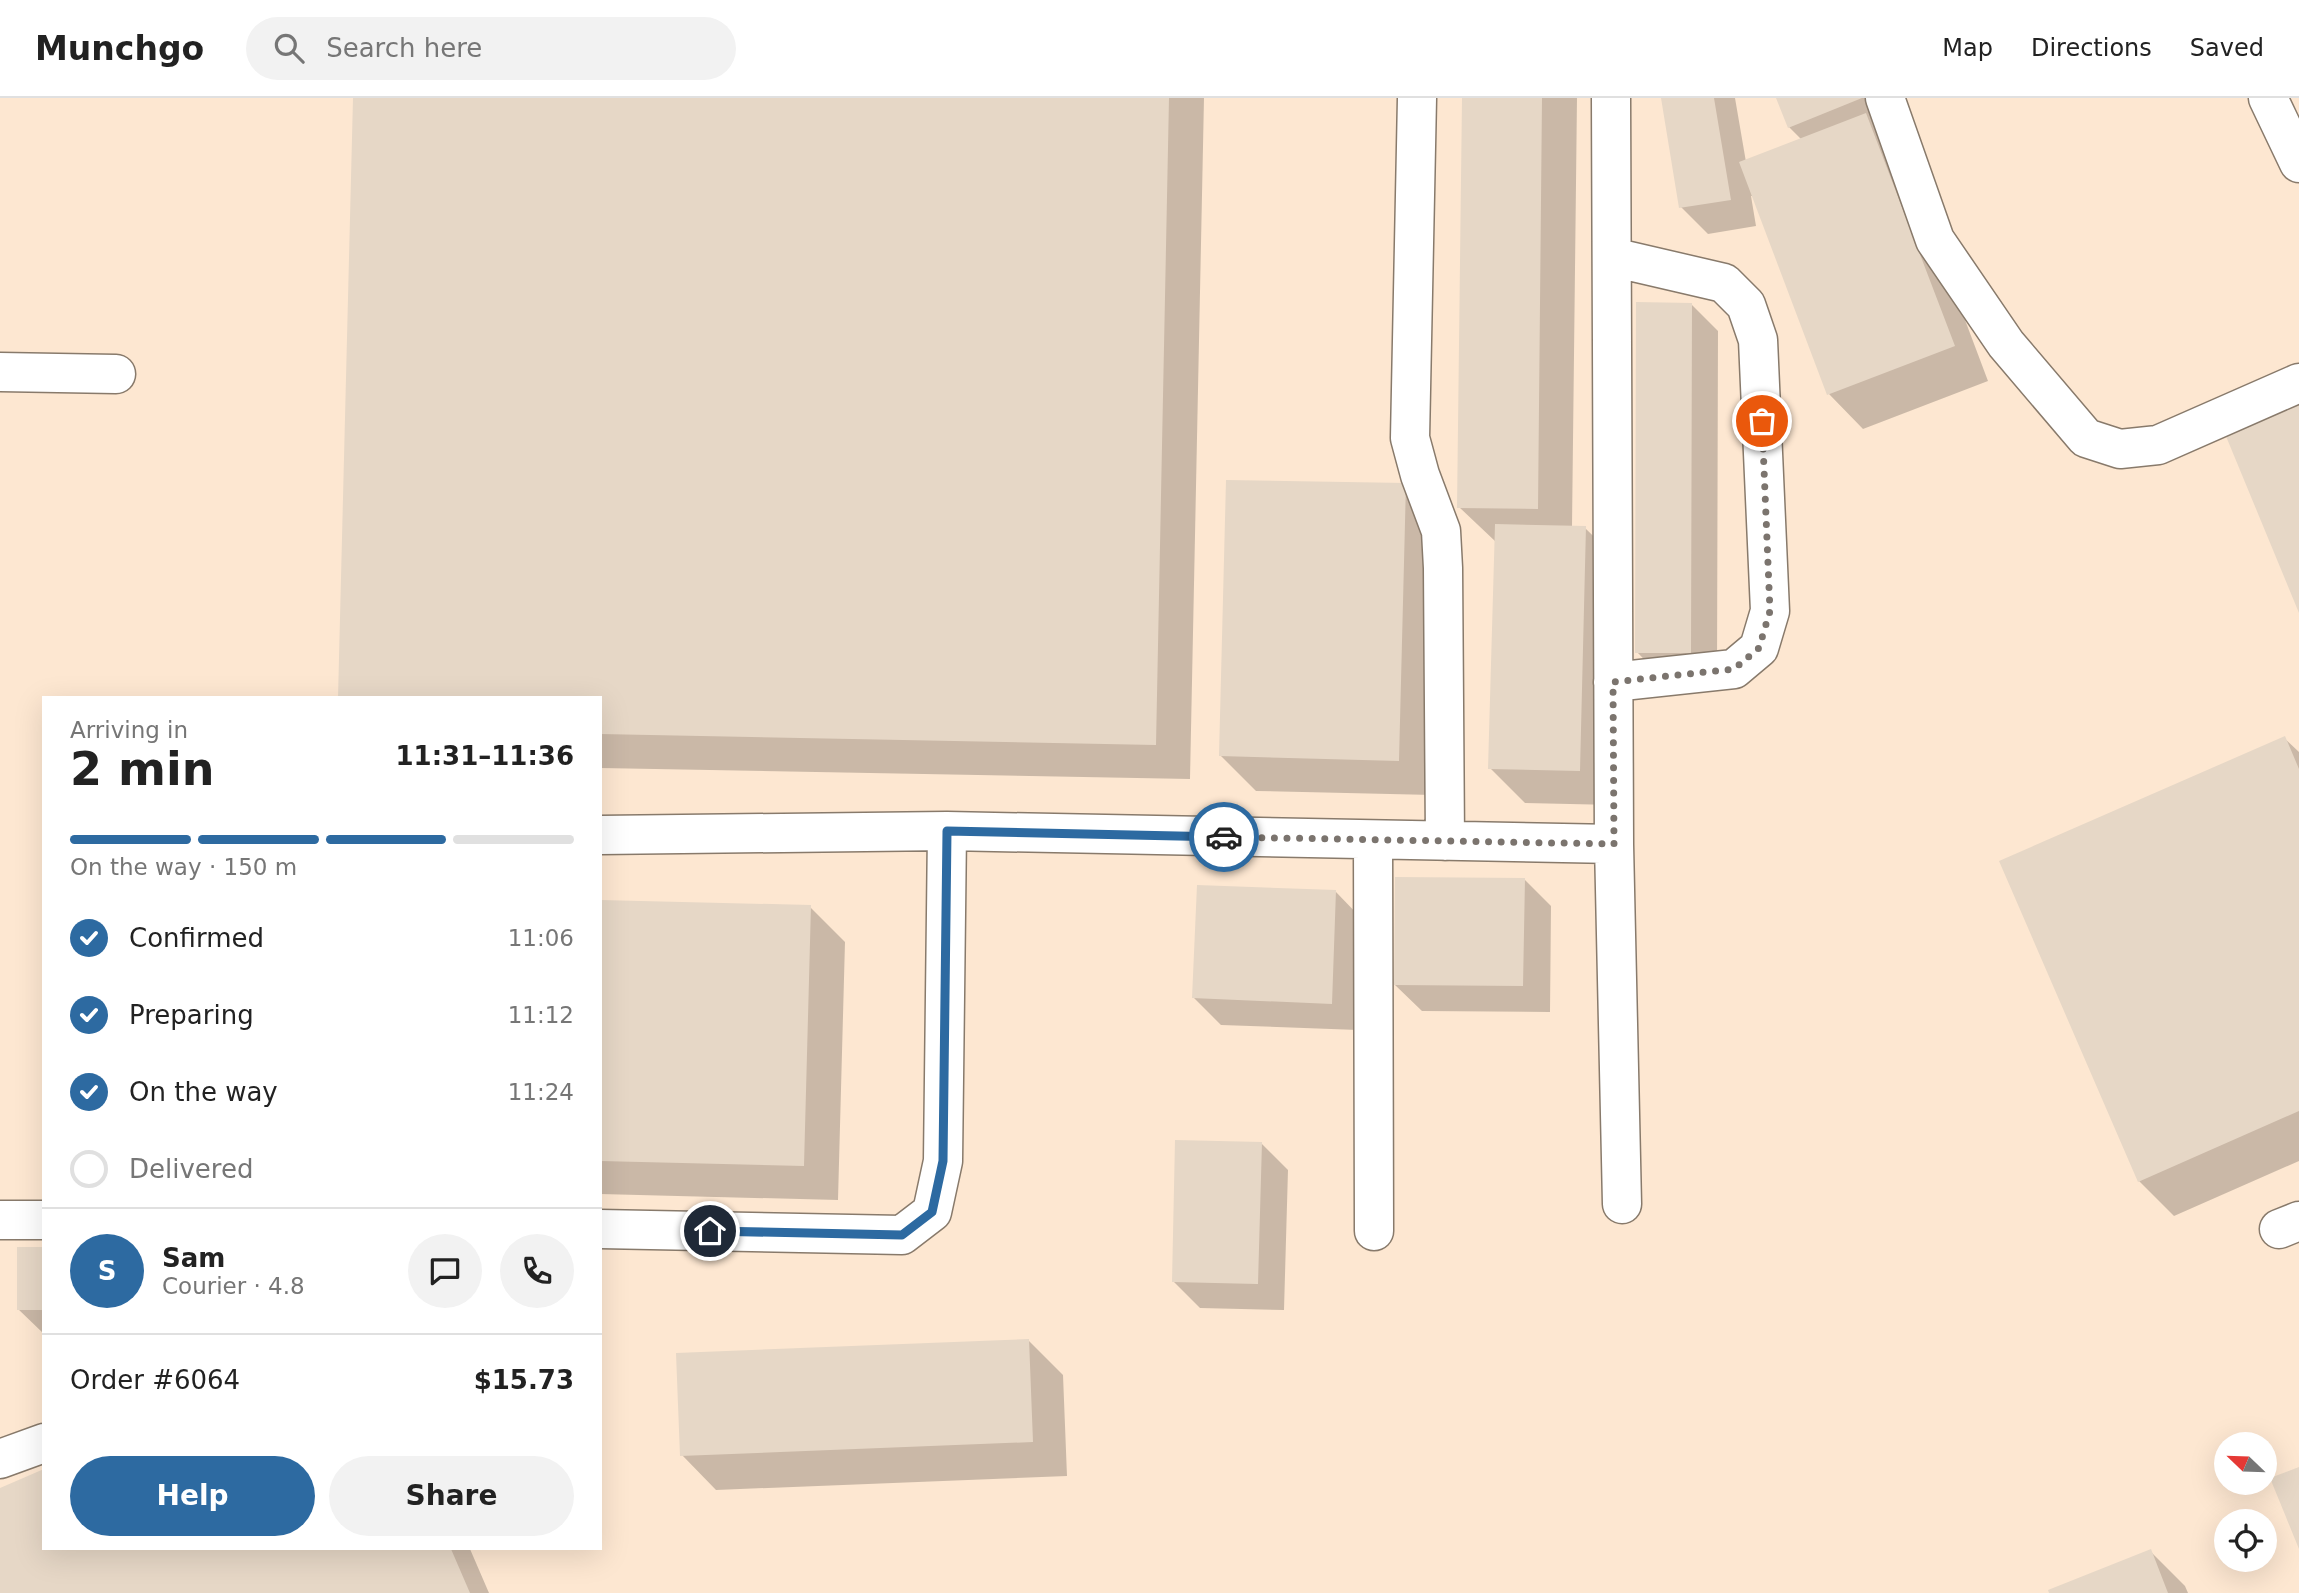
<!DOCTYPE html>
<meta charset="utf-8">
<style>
:root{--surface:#fff;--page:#f2f2f2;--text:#222;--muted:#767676;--line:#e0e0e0;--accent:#2d6aa1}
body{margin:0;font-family:"DejaVu Sans",sans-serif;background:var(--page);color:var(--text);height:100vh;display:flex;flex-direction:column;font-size:26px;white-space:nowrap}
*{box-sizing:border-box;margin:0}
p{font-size:23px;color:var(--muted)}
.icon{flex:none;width:38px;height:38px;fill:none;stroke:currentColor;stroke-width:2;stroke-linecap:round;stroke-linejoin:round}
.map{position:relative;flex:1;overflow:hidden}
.panel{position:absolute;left:42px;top:598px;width:560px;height:854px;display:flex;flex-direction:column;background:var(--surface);border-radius:0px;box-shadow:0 7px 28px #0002}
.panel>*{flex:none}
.needle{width:46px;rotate:293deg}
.fabs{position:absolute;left:2214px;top:1334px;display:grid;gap:14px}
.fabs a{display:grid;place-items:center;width:63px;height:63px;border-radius:50%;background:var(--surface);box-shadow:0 7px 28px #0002;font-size:35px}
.pin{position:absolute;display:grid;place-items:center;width:60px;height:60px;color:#fff;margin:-30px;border:4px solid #fff;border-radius:50%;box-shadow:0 2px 7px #0007}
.courier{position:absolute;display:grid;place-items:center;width:70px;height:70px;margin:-35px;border:5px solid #2d6aa1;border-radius:50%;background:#fff;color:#222;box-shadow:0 2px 9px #0007}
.head em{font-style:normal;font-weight:700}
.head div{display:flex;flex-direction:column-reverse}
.head{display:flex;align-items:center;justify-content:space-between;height:119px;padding:0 28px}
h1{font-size:46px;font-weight:700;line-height:52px}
.bar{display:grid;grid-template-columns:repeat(4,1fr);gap:10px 7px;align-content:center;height:84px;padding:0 28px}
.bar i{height:9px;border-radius:5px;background:var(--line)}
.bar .selected{background:var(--accent)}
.bar p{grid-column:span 4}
.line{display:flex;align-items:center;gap:18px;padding:0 28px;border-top:2px solid var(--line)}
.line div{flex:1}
.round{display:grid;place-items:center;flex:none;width:74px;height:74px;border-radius:37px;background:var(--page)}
ol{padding:0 28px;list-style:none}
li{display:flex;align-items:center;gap:21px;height:77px}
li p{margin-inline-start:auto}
li .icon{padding:7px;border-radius:50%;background:var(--accent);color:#fff;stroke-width:4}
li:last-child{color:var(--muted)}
li i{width:38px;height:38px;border:4px solid var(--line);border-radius:50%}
.primary-button{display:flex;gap:14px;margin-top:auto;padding:14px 28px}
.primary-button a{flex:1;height:80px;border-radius:42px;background:var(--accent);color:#fff;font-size:28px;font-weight:700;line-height:80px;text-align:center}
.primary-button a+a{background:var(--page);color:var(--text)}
header{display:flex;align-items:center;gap:42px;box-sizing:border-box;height:98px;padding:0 35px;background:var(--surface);border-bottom:2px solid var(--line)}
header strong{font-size:33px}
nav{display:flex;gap:38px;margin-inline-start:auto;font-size:24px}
.search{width:490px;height:63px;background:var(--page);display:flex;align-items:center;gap:18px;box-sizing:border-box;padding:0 24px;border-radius:38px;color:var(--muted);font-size:26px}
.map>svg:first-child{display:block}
</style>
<header>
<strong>Munchgo</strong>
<div class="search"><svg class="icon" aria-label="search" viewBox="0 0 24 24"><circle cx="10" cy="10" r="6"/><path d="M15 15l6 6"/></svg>Search here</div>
<nav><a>Map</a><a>Directions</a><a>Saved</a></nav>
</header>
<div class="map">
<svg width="2299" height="1495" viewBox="0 0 2299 1495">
<rect width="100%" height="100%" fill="#fef7f1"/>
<path fill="#fde7d1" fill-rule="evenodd" d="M0,0h2299v1495h-2299zM44,600h556v851h-556zM2226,1346h38v38h-38zM2226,1423h38v38h-38z"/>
<path fill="#0003" d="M354,0h850l-14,681 -590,-11v-70h-261z
M1464,0h113l-5,429 13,1 35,34 -6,243 -89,-2 -35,-35 6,-226 -37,-35z
M1663,0h72l11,64 56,-22 -13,-13 -11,-29h95l28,52 87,231 -125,48 -34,-35 -76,-198h-2l5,30 -48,8 -27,-27z
M1691,206l27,27 -1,348h-54l-26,-27z
M1405,387l35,35 -7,275 -177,-4 -35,-35z
M2284,640l15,14v409l-125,55 -35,-35z
M1524,781l27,27 -1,106 -128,-1 -27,-26z
M1336,794l26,27 -4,111 -137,-5 -27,-27z
M600,804l210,5 35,35 -7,258 -238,-6z
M1261,1045l27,27 -4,140 -84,-2 -27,-27z
M44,1151v85l-26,-25z
M1028,1242l35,35 4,101 -351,14 -34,-35z
M0,1392l44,59h426l19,44h-489z
M2150,1453l35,35 3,7h-137z"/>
<path fill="#e6d7c6" d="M353,0h816l-13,647 -556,-11v-36h-262z
M1462,0h80l-4,411 -81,-1z
M1661,0h53l17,102 -52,8z
M1776,0h86l-74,30z
M1866,15l89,233 -128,49 -88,-233z
M1636,204l56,1 -1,350h-56z
M2299,299v216l-76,-184z
M1226,382l180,3 -7,278 -180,-5z
M1495,426l91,2 -6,245 -92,-2z
M2285,638l14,33v342l-161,71 -139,-321z
M1395,779l130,1 -2,108 -129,-1z
M1197,787l139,5 -4,114 -140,-6z
M600,802l211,5 -7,261 -204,-5z
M1175,1042l87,2 -4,142 -86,-2z
M17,1149h27v63h-27z
M1029,1241l4,103 -353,14 -4,-103z
M2299,1369v82l-29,-71z
M44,1371v80h407l19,44h-470v-105z
M2151,1451l17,44h-119l-1,-3z"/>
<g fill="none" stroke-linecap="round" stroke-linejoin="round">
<g stroke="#887a6b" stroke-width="41">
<path id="minor" d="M1417,0l-7,340 10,37 21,56 2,37 2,273
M1611,0l3,746 8,360
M1885,0l50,142 71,104 80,94 34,11 38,-4 141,-62
M2268,0l31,65
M1612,159l112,26 22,22 12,35 12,271 -11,37 -25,21 -121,13
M0,274l116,2
M600,737l347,-4 667,13
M1373,742l1,391
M0,1122h44
M600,1131l302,6 30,-23 11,-51 4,-330
M2279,1131l20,-8
M0,1361l44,-16"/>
</g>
<use href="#minor" stroke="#fff" stroke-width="38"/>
</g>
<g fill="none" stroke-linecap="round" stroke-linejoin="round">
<path stroke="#7b746e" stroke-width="7" stroke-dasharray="0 12.6" d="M1224,739l390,7 -1,-162 121,-13 25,-21 11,-37 -8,-190"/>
<path stroke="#2d6aa1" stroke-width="9" d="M710,1133l192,4 30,-23 11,-51 4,-330 277,6"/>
</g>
</svg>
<div class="fabs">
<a><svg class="needle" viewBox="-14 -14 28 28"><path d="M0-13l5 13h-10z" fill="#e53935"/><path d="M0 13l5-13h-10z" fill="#767676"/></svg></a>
<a><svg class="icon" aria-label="locate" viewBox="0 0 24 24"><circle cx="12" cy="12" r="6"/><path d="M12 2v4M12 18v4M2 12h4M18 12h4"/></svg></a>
</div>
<div class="pin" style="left:1762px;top:323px;background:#ea580c"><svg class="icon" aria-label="bag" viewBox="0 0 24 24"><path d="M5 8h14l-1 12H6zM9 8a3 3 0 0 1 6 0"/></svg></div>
<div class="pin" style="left:710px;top:1133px;background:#1f2937"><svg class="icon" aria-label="home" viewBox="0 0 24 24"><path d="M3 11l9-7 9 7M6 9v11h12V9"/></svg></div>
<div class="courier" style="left:1224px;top:739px"><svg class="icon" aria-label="car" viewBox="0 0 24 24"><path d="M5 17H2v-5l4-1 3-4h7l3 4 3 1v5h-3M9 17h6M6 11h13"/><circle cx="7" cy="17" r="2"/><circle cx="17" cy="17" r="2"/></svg></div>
<section class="panel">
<div class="head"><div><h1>2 min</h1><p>Arriving in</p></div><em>11:31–11:36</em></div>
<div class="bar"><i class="selected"></i><i class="selected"></i><i class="selected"></i><i></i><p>On the way · 150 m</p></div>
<ol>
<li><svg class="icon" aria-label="check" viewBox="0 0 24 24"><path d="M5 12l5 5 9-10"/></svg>Confirmed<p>11:06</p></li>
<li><svg class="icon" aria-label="check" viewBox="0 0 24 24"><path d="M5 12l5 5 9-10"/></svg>Preparing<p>11:12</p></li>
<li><svg class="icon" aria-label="check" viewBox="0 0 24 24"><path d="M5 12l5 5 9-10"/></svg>On the way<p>11:24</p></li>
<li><i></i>Delivered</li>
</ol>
<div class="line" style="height:126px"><b class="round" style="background:var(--accent);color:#fff">S</b><div><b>Sam</b><p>Courier · 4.8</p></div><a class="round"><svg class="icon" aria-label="chat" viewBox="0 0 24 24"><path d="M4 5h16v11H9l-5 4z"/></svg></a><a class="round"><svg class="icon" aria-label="phone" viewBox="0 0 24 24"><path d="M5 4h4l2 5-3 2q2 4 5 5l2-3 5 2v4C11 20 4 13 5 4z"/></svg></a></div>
<div class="line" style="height:91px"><div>Order #6064</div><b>$15.73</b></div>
<div class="primary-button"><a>Help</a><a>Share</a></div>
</section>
</div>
